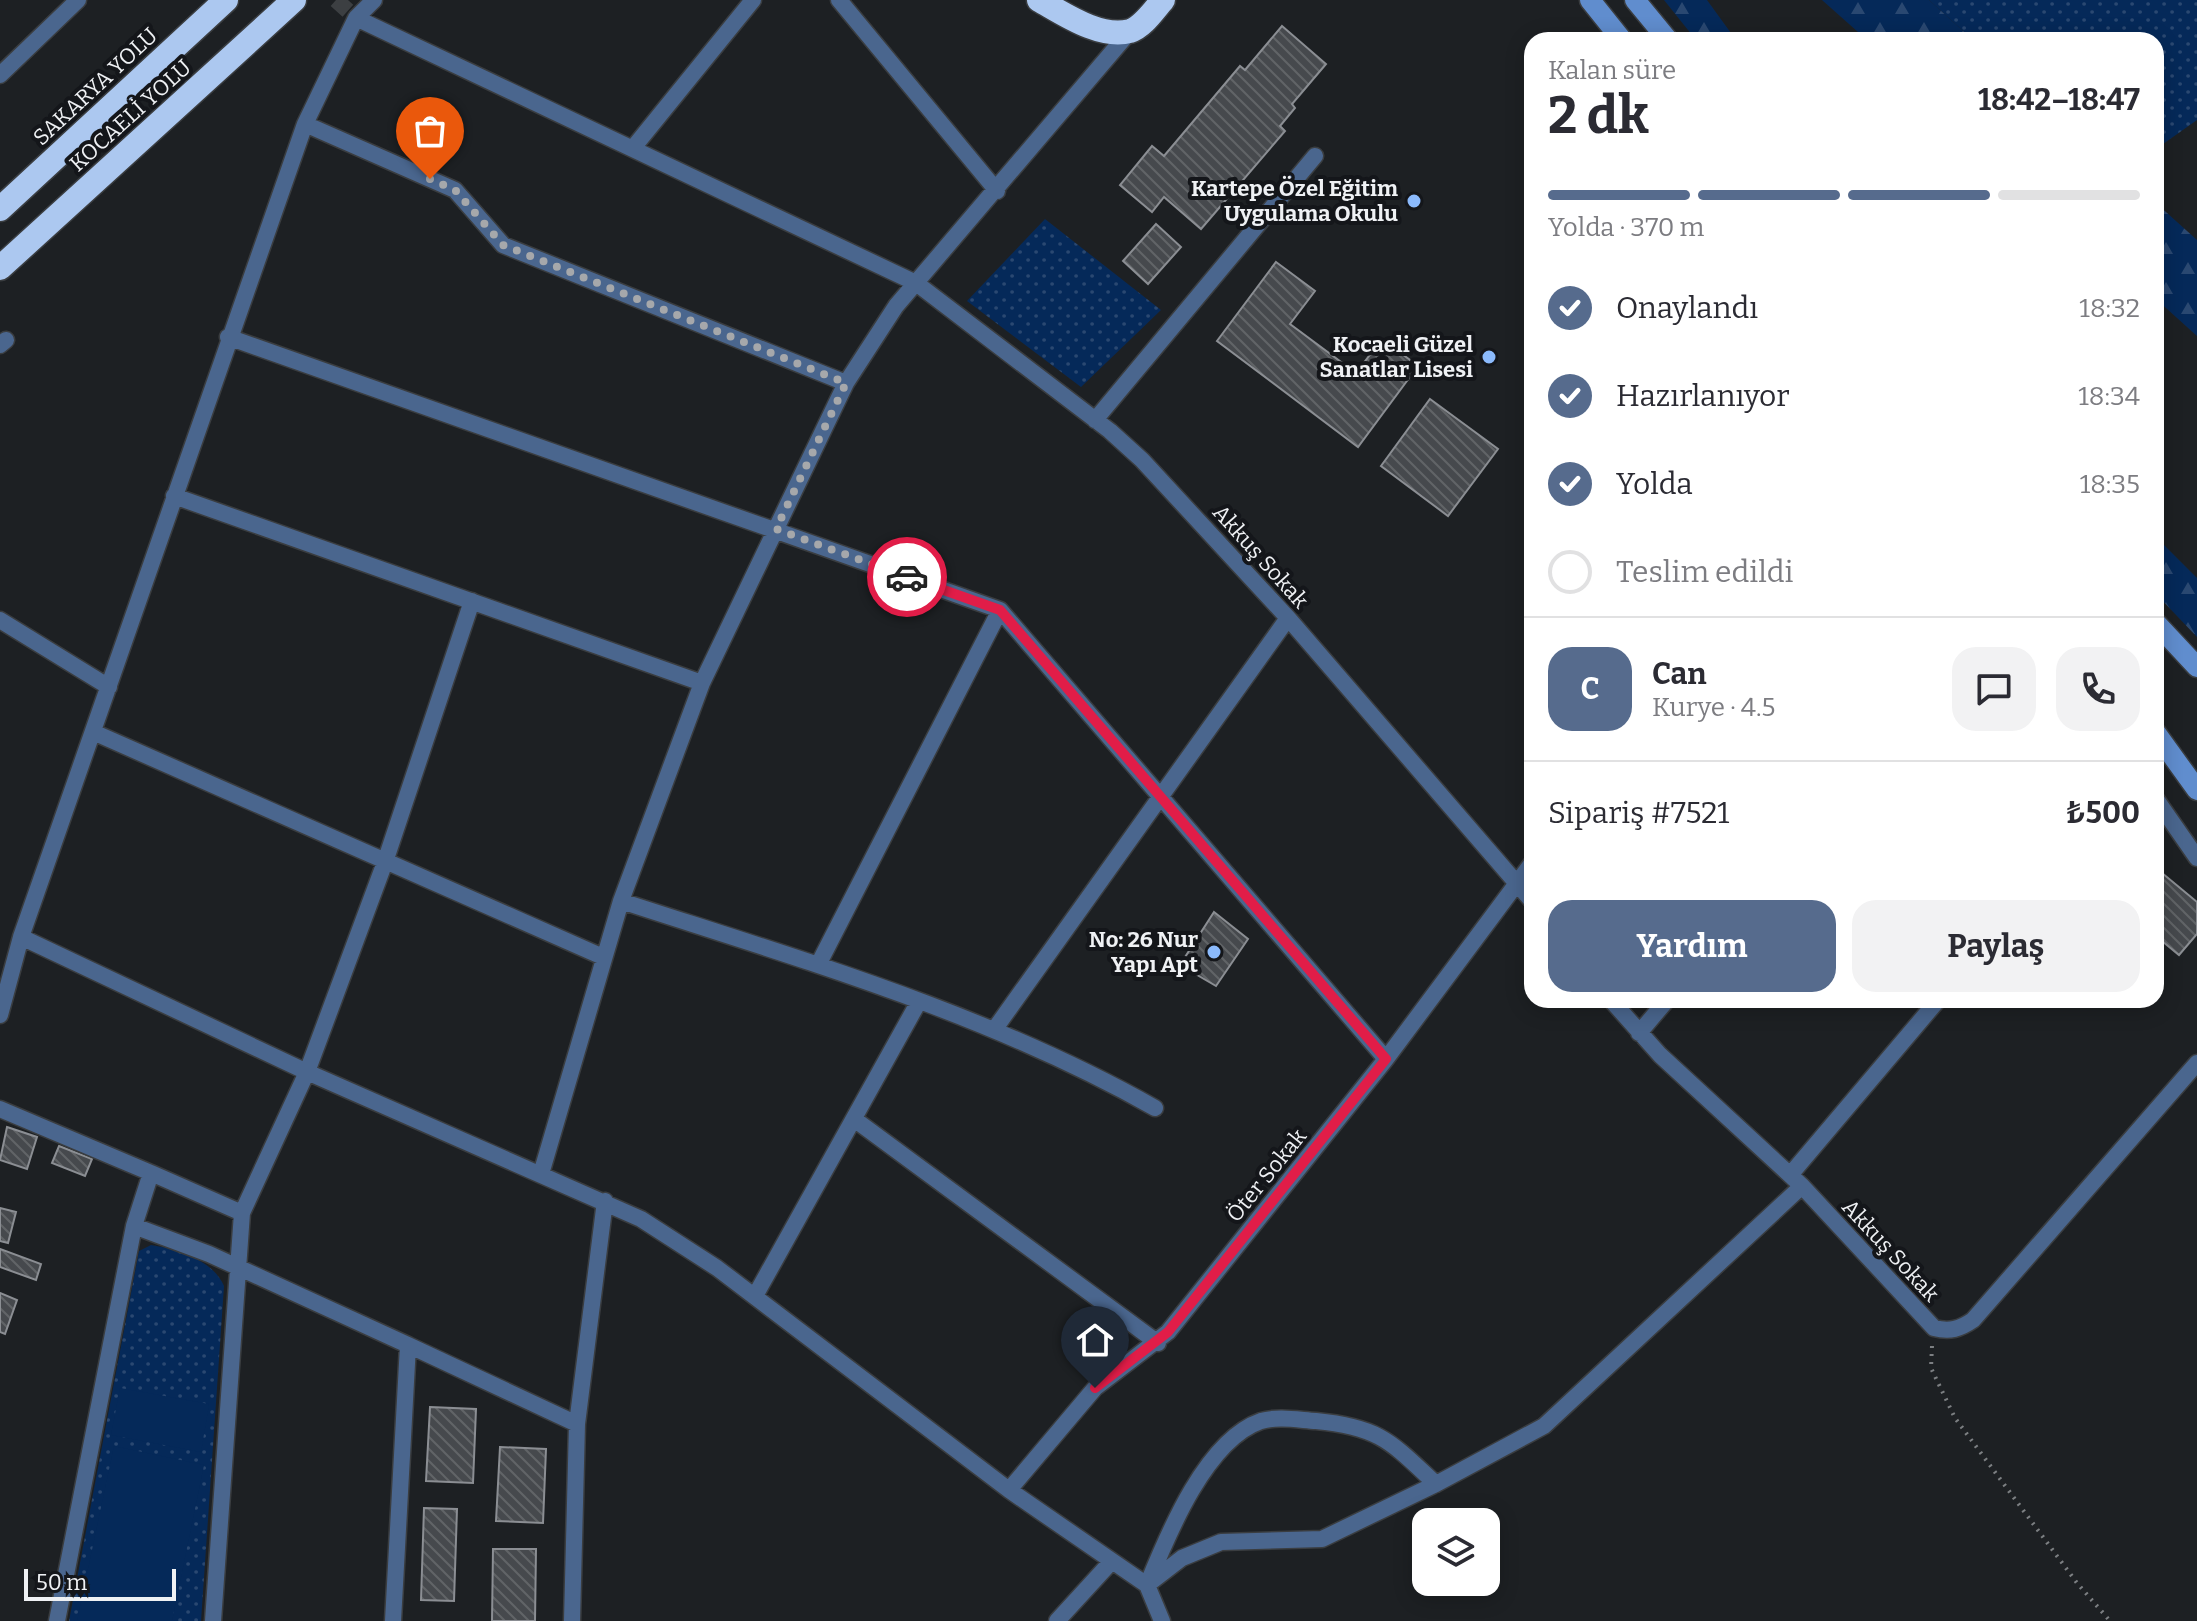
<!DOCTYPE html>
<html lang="tr">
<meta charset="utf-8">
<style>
:root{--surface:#fff;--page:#f2f2f3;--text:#2b2b33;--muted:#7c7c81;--line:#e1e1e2;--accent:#566b8d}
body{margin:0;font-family:Bitter,serif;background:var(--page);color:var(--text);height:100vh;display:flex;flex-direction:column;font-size:30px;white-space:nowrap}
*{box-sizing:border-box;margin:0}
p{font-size:26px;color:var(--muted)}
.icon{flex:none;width:44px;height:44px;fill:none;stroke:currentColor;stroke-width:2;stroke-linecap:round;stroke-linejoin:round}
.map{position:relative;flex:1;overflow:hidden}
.side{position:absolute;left:1524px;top:32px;width:640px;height:976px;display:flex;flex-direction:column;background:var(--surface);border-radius:24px;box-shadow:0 4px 20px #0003}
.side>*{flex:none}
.buttons{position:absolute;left:1412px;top:1508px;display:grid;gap:16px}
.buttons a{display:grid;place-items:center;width:88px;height:88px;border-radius:16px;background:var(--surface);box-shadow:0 4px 20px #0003;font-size:40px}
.scale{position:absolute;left:24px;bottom:20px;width:152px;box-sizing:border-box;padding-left:8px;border:4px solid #eff1f4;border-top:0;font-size:22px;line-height:28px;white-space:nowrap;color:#eff1f4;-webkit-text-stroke:6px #14161a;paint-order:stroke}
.pin{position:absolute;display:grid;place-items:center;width:68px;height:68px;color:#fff;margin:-82px -34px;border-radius:50% 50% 50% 0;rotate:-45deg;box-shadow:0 0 8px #0007}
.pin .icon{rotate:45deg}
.courier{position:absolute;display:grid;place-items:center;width:80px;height:80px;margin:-40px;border:6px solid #e11d48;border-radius:50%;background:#fff;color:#222;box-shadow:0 2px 10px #0007}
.overview em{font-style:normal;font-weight:700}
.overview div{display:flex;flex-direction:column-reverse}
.overview{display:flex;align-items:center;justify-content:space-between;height:136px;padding:0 24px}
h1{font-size:52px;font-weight:700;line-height:60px}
.bar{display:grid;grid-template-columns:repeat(4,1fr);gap:12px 8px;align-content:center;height:96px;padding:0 24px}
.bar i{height:10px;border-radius:6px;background:var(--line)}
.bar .on{background:var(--accent)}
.bar p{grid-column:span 4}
.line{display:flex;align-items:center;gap:20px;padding:0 24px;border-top:2px solid var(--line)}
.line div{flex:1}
.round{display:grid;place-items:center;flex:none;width:84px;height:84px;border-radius:24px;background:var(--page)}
ol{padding:0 24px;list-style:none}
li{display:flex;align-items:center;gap:24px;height:88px}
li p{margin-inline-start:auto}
li .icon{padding:8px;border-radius:50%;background:var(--accent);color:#fff;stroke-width:4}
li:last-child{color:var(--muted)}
li i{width:44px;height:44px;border:4px solid var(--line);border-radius:50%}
.button{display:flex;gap:16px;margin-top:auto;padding:16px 24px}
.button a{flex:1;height:92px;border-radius:24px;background:var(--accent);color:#fff;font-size:32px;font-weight:700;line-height:92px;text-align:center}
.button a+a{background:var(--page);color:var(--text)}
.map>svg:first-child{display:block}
</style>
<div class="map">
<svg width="2197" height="1621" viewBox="0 0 2197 1621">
<defs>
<pattern id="green-dots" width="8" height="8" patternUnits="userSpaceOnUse" patternTransform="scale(2)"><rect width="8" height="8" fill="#052959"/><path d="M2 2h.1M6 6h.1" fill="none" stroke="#2a4871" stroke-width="1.8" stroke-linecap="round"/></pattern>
<pattern id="forest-firs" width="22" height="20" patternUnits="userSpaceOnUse" patternTransform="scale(2)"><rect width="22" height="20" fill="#052959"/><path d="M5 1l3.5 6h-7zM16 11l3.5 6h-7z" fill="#2a4871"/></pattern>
<pattern id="building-back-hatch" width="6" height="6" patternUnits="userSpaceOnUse" patternTransform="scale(2)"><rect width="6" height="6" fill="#46494d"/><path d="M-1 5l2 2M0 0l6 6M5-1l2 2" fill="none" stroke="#616467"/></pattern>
</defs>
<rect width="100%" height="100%" fill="#1d2023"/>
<path fill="url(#green-dots)" d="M1929,0h268v120l-41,29v-109h-183z
M1045,219l116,91 -80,77 -114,-86z
M151,1245c26,4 62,15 73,41l-23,335h-132l70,-370z"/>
<path fill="url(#forest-firs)" d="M1664,0h43l29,40h-40z
M1822,0h107l44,40h-106z
M2156,203l41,37v96l-41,-37z
M2156,537l41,41v59l-41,-43z"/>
<path fill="#052959" d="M120,1388l89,16 -8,48 -90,-17z
M114,1446l90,19 -32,156h-95z"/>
<path fill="url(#building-back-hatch)" stroke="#8b8e93" stroke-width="2" d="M1282,26l44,38 -34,40 3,4 -15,18 5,5 -84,98 -37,-32 -12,15 -32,-27 32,-39 12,10 76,-90 5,4z
M1156,224l25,23 -33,37 -25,-23z
M1276,262l39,29 -25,33 66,49 26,-34 36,27 -60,81 -141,-106z
M1430,399l68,50 -50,67 -67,-50z
M2156,868l41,34v32l-18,21 -23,-19z
M1214,912l34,27 -32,47 -36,-21z
M7,1127l30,10 -10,32 -27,-9z
M59,1146l33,13 -7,17 -33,-13z
M0,1208l16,4 -8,31 -8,-2z
M0,1249l41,15 -5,16 -36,-13z
M0,1293l17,7 -12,34 -5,-2z
M430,1407l46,2 -3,74 -47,-2z
M500,1447l46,2 -3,74 -47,-2z
M424,1508l33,1 -3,92 -33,-1z
M493,1549h43l-1,72h-43z"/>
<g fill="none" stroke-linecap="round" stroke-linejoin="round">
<path stroke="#3c3f42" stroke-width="16" stroke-dasharray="16 8" stroke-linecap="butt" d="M336,0l20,18"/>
<g stroke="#3a3d40" stroke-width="19">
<path id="street" d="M839,0l158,191
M356,18l18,-18
M0,75l78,-75
M305,124l150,66 48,55 343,138
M633,148l120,-148
M228,337l772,273 386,449
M0,345l6,-5
M1095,420l220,-264
M174,496l528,187
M0,620l109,67
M93,732l510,225
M2156,799l41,59
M621,901c181,59 368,113 534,207
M21,937l286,135 334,147 76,49 292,222 138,95 15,36
M818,965l182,-355
M1611,1000l49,55 142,131 132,142c16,4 26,1 39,-8l224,-257
M0,1015l21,-78 284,-813 51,-106 560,265 194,148 32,29 146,158 244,283
M994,1030l294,-412
M1639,1033l28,-33
M0,1109l151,64
M854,1119l304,224
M541,1174l80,-273 81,-218 144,-300 50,-77 235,-276
M1790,1175l148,-175
M134,1226l17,-53 91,40
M755,1296l163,-293
M408,1345l169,79 -5,197
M577,1424l28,-223
M1009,1490l86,-102 73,-56 218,-273 146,-196
M1148,1583c20,-49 58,-143 113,-162 17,-5 38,-1 55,0 64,6 75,21 120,63
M1147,1585l35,-27 39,-16 101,-3 114,-55 108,-58 258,-240
M57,1621l77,-395 75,28 199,91 -15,276
M213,1621l29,-408 65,-141 78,-210 87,-261
M1057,1621l54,-59"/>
</g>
<g stroke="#3a3d40" stroke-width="23">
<path id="secondary" d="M1590,0l32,40
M1635,0l33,40
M2156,623l41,44
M2156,733l41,57"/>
</g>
<g stroke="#3a3d40" stroke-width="27">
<path id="highway" d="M1039,0c25,14 61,39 91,31 13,-4 24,-21 33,-31
M0,209l226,-209
M0,268l294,-268"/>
</g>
<path stroke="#7c7f82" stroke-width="4" stroke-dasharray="2 6" stroke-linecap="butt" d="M1932,1346l-1,22 24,50 122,165 33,38"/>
<use href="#street" stroke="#4a668e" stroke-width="16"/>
<use href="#secondary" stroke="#608dce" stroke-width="20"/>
<use href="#highway" stroke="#acc8f0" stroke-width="24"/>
</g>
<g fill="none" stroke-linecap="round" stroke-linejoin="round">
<path stroke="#a6a8ab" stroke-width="8" stroke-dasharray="0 14.4" d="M430,179l25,11 48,55 343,138 -70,146 131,48"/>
<path stroke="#e11d48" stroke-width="10" d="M907,577l93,33 386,449 -218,273 -73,56"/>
</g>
<g fill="#8bbafc" stroke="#14161a" stroke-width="3">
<circle cx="1414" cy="201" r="8"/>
<circle cx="1489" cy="357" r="8"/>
<circle cx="1214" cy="952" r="8"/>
</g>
<g text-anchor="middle" stroke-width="8" stroke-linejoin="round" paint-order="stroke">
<g font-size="22" fill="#eff1f4" stroke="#14161a">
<text transform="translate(95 86) rotate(-43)" y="8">SAKARYA YOLU</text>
<text transform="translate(130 115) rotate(-42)" y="8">KOCAELİ YOLU</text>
<text transform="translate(1261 556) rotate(48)" y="8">Akkuş Sokak</text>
<text transform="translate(1266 1175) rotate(-51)" y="8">Öter Sokak</text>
<text transform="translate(1891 1250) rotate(47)" y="8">Akkuş Sokak</text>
</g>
<g font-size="22" font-weight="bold" fill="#eff1f4" stroke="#14161a" text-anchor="end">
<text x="1398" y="196">Kartepe Özel Eğitim<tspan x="1398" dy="25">Uygulama Okulu</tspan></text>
<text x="1473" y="352">Kocaeli Güzel<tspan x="1473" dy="25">Sanatlar Lisesi</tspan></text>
<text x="1198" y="947">No: 26 Nur<tspan x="1198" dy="25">Yapı Apt</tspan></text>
</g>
</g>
</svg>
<div class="buttons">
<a><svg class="icon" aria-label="layers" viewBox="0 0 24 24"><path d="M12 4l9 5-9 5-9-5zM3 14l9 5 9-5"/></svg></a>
</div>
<div class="scale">50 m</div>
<div class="pin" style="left:430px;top:179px;background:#ea580c"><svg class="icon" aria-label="bag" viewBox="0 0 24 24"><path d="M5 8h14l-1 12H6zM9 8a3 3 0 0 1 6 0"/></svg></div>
<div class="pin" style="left:1095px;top:1388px;background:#1f2937"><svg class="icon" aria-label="home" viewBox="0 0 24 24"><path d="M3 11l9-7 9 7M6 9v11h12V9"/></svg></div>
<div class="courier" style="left:907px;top:577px"><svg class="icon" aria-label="car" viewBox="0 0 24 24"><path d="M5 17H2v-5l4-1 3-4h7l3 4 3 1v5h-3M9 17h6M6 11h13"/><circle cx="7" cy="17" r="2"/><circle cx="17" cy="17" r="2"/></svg></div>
<section class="side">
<div class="overview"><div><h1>2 dk</h1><p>Kalan süre</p></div><em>18:42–18:47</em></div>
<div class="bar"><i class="on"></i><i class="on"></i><i class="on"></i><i></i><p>Yolda · 370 m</p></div>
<ol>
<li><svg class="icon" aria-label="check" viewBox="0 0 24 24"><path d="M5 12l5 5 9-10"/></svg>Onaylandı<p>18:32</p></li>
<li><svg class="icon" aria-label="check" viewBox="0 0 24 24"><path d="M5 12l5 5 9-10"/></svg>Hazırlanıyor<p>18:34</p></li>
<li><svg class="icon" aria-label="check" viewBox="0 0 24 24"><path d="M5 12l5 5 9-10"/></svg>Yolda<p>18:35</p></li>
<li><i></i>Teslim edildi</li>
</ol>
<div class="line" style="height:144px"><b class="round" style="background:var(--accent);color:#fff">C</b><div><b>Can</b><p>Kurye · 4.5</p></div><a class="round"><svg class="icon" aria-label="chat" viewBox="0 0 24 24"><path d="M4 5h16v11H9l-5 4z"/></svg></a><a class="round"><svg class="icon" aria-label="phone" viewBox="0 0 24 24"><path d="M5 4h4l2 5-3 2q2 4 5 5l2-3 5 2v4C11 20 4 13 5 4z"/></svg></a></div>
<div class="line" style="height:104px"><div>Sipariş #7521</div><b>₺500</b></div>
<div class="button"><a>Yardım</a><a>Paylaş</a></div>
</section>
</div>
